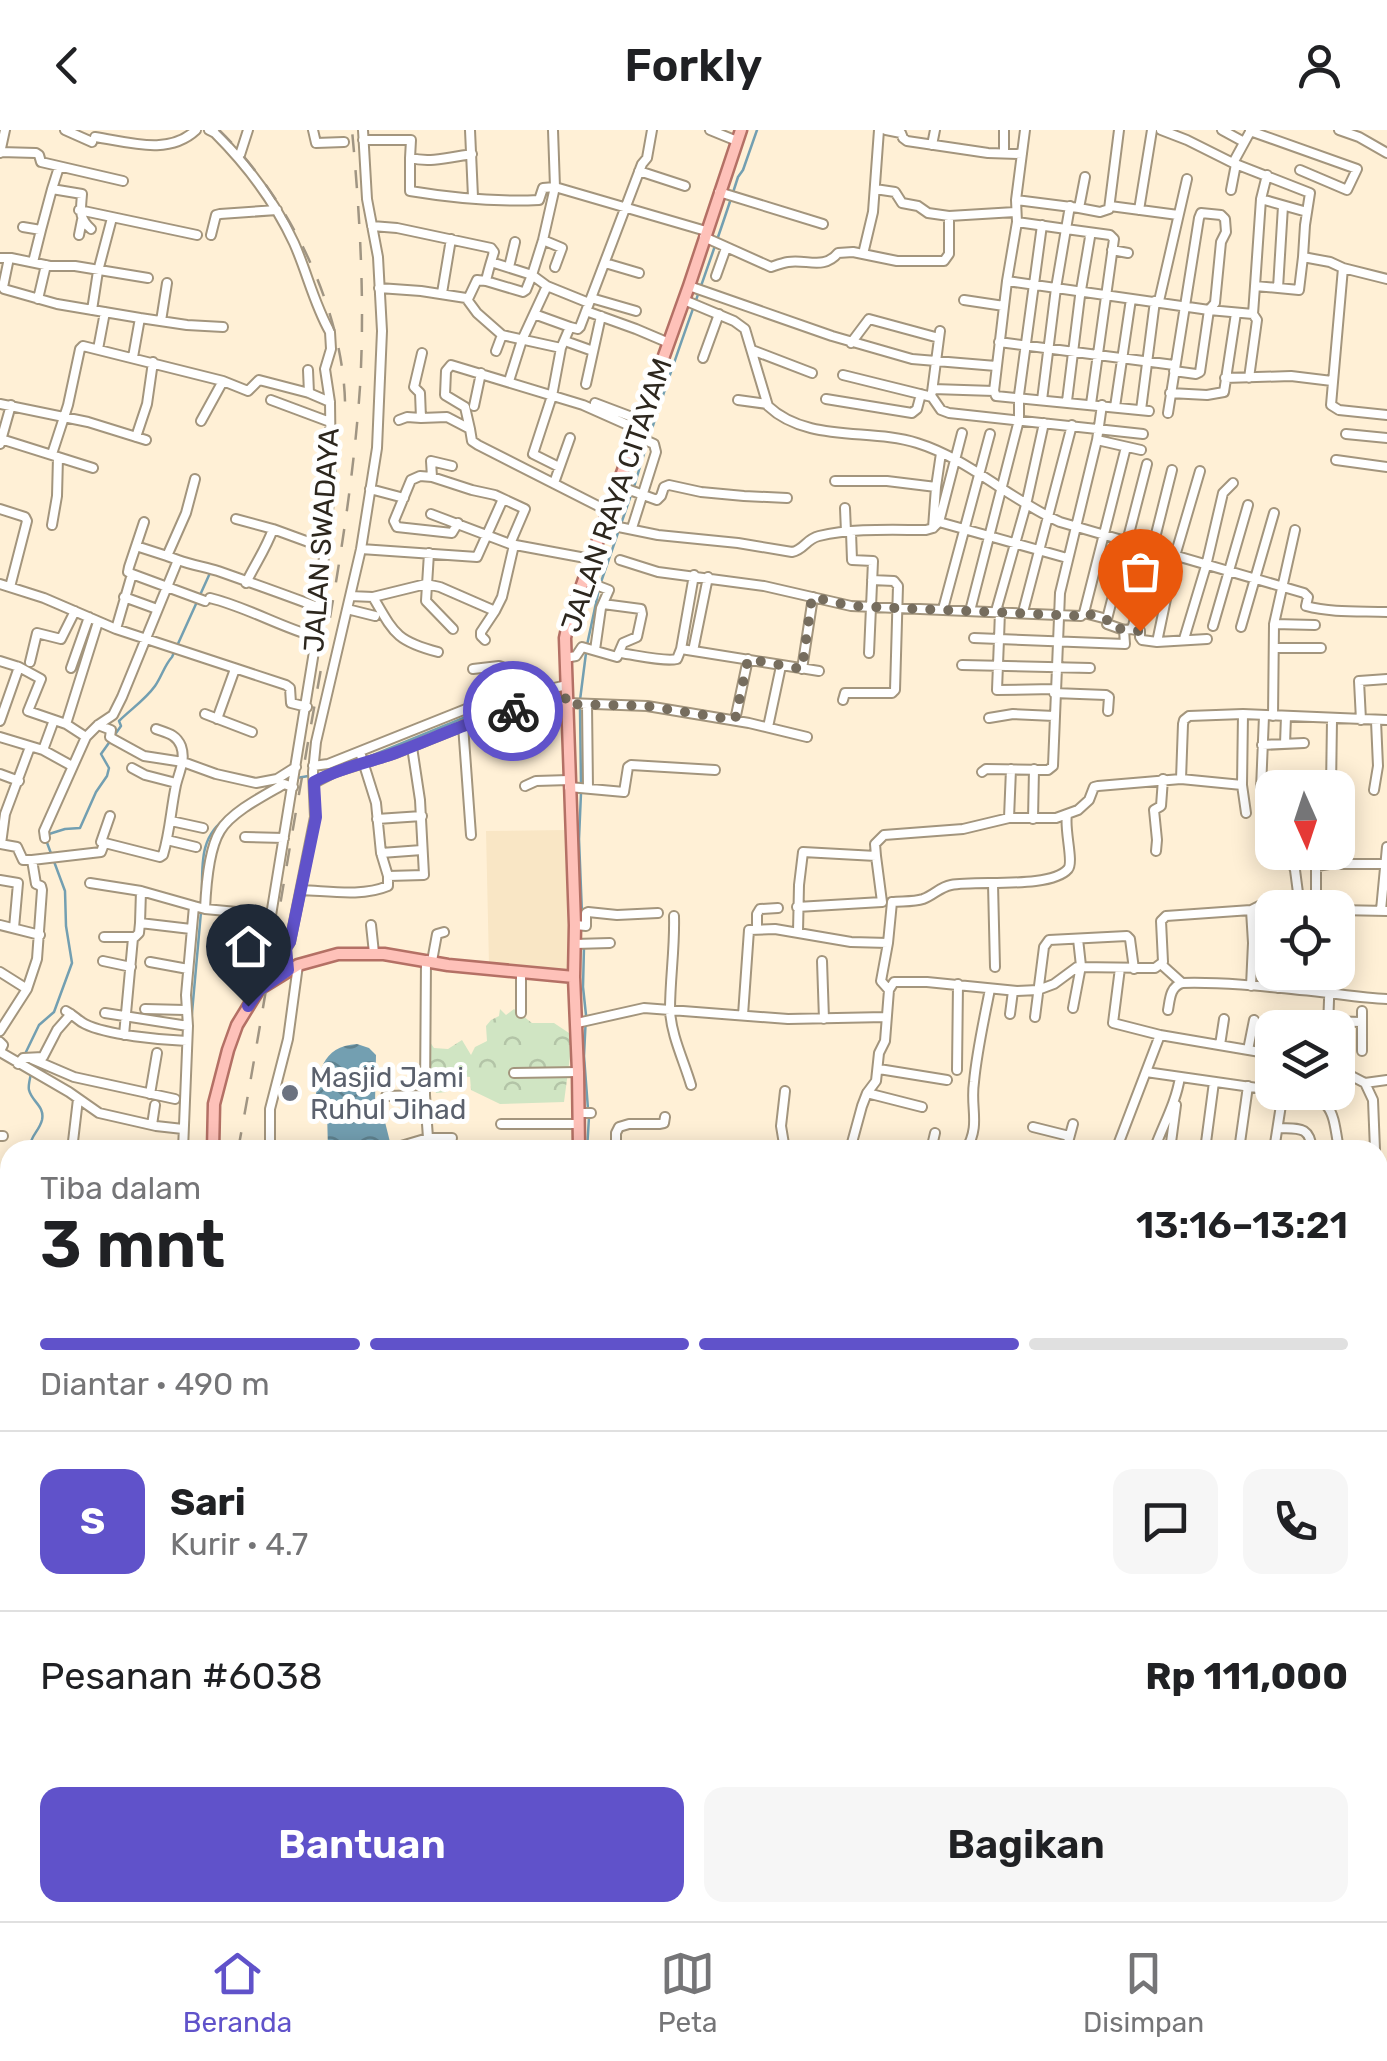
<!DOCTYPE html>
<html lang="id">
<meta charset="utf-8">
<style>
:root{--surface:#fff;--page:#f6f6f6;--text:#202124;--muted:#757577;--line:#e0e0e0;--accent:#6052ca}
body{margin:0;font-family:Rubik,sans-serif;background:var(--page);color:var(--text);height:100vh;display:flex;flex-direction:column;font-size:38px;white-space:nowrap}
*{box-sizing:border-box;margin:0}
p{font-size:32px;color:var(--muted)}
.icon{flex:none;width:55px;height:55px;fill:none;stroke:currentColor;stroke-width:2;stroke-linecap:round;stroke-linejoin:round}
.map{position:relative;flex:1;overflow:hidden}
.details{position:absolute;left:0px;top:1010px;width:1388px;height:782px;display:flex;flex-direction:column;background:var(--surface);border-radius:30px 30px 0 0;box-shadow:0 5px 25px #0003}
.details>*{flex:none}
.needle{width:65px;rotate:177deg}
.controls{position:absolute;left:1255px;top:640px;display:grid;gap:20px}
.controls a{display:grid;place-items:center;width:100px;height:100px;border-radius:20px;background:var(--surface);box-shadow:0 5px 25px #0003;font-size:50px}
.pin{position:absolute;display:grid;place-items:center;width:85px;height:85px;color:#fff;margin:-102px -42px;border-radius:50% 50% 50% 0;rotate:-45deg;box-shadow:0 0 10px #0007}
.pin .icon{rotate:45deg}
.courier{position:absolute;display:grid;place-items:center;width:100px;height:100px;margin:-50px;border:8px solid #6052ca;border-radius:50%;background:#fff;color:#222;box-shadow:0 2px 12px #0007}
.head em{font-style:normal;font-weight:600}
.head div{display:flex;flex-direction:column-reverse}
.head{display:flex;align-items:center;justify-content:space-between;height:170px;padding:0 40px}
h1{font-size:65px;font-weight:600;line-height:75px}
.bar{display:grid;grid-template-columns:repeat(4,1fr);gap:15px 10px;align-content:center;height:120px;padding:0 40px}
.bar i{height:12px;border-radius:8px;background:var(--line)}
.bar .on{background:var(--accent)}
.bar p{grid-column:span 4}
.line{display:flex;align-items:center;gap:25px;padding:0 40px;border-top:2px solid var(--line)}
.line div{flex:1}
.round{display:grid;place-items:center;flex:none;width:105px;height:105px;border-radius:20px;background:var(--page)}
.cta{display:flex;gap:20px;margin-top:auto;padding:20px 40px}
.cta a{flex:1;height:115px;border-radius:20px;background:var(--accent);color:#fff;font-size:40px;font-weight:600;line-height:115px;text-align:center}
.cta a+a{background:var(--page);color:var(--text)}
header{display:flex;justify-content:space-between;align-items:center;height:130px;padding:0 40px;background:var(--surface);font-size:45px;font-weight:600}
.tab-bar{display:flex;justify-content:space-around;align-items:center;height:140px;border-top:2px solid var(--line);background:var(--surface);font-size:28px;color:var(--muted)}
.tab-bar a{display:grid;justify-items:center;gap:5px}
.tab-bar .on{color:var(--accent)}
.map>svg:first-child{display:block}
</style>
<header><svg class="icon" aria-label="back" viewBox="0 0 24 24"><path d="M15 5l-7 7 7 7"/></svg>Forkly<svg class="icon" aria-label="person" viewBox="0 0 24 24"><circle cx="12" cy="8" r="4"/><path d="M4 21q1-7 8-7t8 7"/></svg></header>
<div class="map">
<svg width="1387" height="1791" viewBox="0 0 1387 1791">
<defs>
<pattern id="park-crowns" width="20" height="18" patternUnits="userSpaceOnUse" patternTransform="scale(2.5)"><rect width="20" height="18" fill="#d0e5c3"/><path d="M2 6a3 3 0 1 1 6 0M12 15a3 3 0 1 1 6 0" fill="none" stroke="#b3c4a7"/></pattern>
<pattern id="water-waves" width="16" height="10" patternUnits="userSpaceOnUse" patternTransform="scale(2.5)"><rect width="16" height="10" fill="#739fb1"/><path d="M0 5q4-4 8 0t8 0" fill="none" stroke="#5f828f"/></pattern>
</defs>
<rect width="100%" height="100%" fill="#fff0d6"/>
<path fill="#f9e6c5" d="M568,700l3,138 -4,7 -78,-9 -3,-135z"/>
<path fill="url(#park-crowns)" d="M500,879l6,6 8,-6 18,14h22l15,10 2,16 -7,53 -64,2 -29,-14 -1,-13 -14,-1 -6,5 -3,11 -11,1 -8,-34v-20l6,9 14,1 14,-9 9,15 4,-8 12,-6 -1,-15 5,-6 8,-4z"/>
<path fill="url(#water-waves)" d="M357,914l12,4 7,7 -1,48 9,15 8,32h-64l-1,-39 -12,-7c3,-30 6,-58 42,-60z"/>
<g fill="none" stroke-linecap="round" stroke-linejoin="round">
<path stroke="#739fb1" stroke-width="2.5" d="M634,357c30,-105 71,-206 104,-310l5,-7 14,-40
M601,452l30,-87
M587,515l12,-56
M580,570l6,-47
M580,578l1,77
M366,628l107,-44 89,-20
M285,650l41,-7
M581,663l-2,46 3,75
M49,704l16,-5 15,-1 16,-36 11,-16 2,-8 -8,-14 20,-28 -2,-5c12,-12 26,-21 36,-35 7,-10 9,-20 17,-29l38,-84
M202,759c0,-28 -1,-55 26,-72
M584,817l-1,40 3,28 -2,41 4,53
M191,894l10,-112
M25,924l14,-29 15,-13 18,-49 -6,-37 -1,-35 -19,-51
M29,1020c1,-15 10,-18 13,-30 3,-14 -10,-18 -13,-30 -1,-4 1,-12 2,-16
M587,1020l2,-33
M0,1228l10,-28
M0,1650l10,-24
M774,1782l9,9"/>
<g stroke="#a3957d" stroke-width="12">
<path id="minor" d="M65,0l27,12
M209,0l6,3c33,33 59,67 79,110 13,29 20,61 36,89l1,17 -6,20 5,33 1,76 -14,155 -58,356
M313,0l3,13 28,-1
M470,0l3,67
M553,0l2,57 -12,53 -11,35 15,11 42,17
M710,0l27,11
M886,0l15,3 2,5 4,3 81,12 34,1
M1161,0l26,10 46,23 77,30 -5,32 -2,32 27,5 13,6 -12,137 8,5 48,5
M1222,0l22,12
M1339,0l20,7 28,16
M1250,1l107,38 -10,21 -47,-20
M95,7c34,5 73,19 101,-7
M363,10h48l-1,18c21,5 41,-1 62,-4
M932,15l3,-15
M0,22l36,1 3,2 2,7 82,19
M1004,22v-22
M0,23l5,-23
M239,28l9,-28
M410,28v33c42,7 86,11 129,9l4,-12 12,-1 151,44
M1233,33l18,-33
M59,37l-7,22 30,5c-1,15 -4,24 9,35
M639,41l46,15
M1267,45l-6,24 46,13
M875,59l20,3 7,11 16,3 10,7 21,3 66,-4
M1231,60l5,-26
M719,62l104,32
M1016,70l63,8 6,-31
M1110,76l68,9
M1079,78l21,4 9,-3 10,-79
M79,80l118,25
M1139,80l13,-80
M1017,92l49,7 4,-23
M372,96l25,2 94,20 3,4c-3,10 -6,19 -8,29l37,11 3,-2 6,-15 -41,-13
M23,97l18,3 -8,32
M41,100l11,-41
M1088,102l22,3 4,4 -23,165
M79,105l3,-15
M211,105l5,-20 4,-1 57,-4
M704,107l67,30c6,-2 11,-4 17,-5 19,-3 36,8 50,-9l15,-1 44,9h47l5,-7v-38
M543,110l19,8 -7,19
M1112,120l16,3
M863,124l10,-42 6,-82
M0,128h11l39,8h25l73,12
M9,128l-6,29 1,2 53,15 83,14
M605,133l34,10
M509,137l6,-25
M1343,138l44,11
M716,146l10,-28
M1007,151l202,29 44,4
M547,156l-13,28 36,13
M689,156l143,50 80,23 84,7
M1255,156l6,-87
M379,158l42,3 45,7 11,15 25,22 -6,16
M1278,158l21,2 4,-33
M442,163l9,-54
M591,168l45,13
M38,169l8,-34
M468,169l9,-19 9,1
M684,170l50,21 11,8 23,77c39,37 102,22 149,37 52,16 93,57 143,79l244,71 4,4 -2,9c26,7 54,5 81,6
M964,170l40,6
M1159,171l28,-122
M92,180l6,-39 14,-53
M586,181l50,18 33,14
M161,191l6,-38
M502,205l59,13
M565,211l28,10
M999,212l175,23
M851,213l18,-24 70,19
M98,219l7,-37
M752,220l60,23
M133,227l7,-39 47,7 36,2
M703,228l16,-44
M308,240l1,23
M843,245l89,22 9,13 8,3 194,21
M1225,248l66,-2 41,5
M1249,248l8,-58 -4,-6 2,-28 23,2 5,-82
M509,251l13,-41 12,-26
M586,254l15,-68
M933,259l61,2 2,5 153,15
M994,261l13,-110 10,-59 -1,-22 9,-70
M932,262l8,-61
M1170,263l37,2 17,-3 12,-79
M826,269l86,14 5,-4 4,-15
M271,270l59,22
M738,270l29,4
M1042,270l14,-112 10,-59 22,3 2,5 -10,59 -13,105
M595,273l45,17
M0,274l88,18 58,18
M474,276l7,-33
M1115,277l16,-108
M1141,280l14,-109
M1168,283l31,-195 2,-5 20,2 4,4 1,13 -5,10 -6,61 -6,7 -9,62 -4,2 -22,-3
M421,288l26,-1 23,12 2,12 6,4 130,66
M399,290l8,-3 14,1 -1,-25 -6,-6 8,-34
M201,291l22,-40
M470,299l-5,-22 -20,-12 1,-24 5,-6 132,40 54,24
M1346,304l41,4
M136,307l11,-33 6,-42
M1,309l92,29
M1097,310l44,10
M0,314l11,-39
M52,324l16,-49 12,-56 3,-3 140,35 25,10 11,-11 50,13 21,9
M1336,330l51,7
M559,337l-26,-13 19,-58 9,-48 9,-21 8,2 2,-2 62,-163 5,-6 5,-28
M432,347l-1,-16 21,5
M835,351h52l49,6 5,-34
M554,353l16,-45
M616,355l41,15 4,-4 3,-9 5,-2 32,7 43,4 43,2
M370,359l34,9
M845,378l1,24
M0,379l25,8 2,4 -17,66
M431,384l79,30 81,15
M236,389l37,10c-7,20 -18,35 -27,54
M939,392l23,-89
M458,393l-6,10 -55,-6 -3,-6 17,-41 9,-4 12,1 40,13 23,5 30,14 -15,35
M604,394l54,11 80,8 54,9c12,-2 14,-13 27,-16 34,-8 72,-6 107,-6l7,-2 6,-6 128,36
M52,395l5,-29 1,-39
M632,398l24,-76 -2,-8 -20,-9
M933,398l3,-41
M273,399l52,19
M1295,400l-21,94 41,1
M851,402l1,28 21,1 -4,92
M136,416l31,10
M361,419l116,8 26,-58
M429,423l-3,48 27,28
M178,430c14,5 27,7 40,11 34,12 68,24 102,37
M620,430l38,12 106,14 87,20 230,10 3,-3 23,6v5l17,6
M132,444l73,27
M583,450l26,10 -8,18 -6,42
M0,454l44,14 72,31 170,56 4,3 1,15 16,4
M350,466l23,1 53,-13 14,3 55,24 7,-14 12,-52
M124,467l33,12
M373,467c21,36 23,44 65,55
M210,468c37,9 70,29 106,39
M347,479l28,7
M943,479l47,-175
M970,481l49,-191v-25l23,-170
M996,481l30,-106 18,-82
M1000,481l-1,28 126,5 -1,-14 7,-1 2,-3 39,-156
M1023,482l49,-187
M1084,483l42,-166
M1107,489l40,-155
M1213,496l35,-121
M1241,497l33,-114
M116,499l16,-55 -4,-2 1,-5 15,-45
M1131,499l9,2v6l2,3 15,2 50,-3
M974,508l25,1 -2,51 57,-1
M1184,509l22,-73 17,-73 10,-10
M485,510l-4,-4v-4l14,-21
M1157,512l18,-86 25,-85
M1274,518h47
M681,519l138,22
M693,521l15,-74
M620,523c16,2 44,9 57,6l4,-10 13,-74
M565,528l11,-2 6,-9 35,10 6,-14 14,-6 5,-23 -1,-5 -38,-5
M0,531l19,6 -19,54
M30,532l7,-29 24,6 14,-28
M962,535l128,3
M19,537l22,12 -13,32 38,13 20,13
M71,538l18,-51
M473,539l26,-3 3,1 9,30
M802,539l11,-72
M1054,563l52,2 3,2 -1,14
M843,570l2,-7h47l3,-3 3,-104 -4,-5 -22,-1
M568,573l79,3 102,17 58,14
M587,574l1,84
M205,584l47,18
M1273,586l1,-92
M989,588l24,-4 41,2
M217,589l18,-50
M735,590l13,-61
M1361,590l-2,-39 28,-2
M66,594l32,-102
M98,595l13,5 -1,7 3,2 31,17 39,6 33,12 40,9 21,-4 19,-12
M463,595l8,110
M768,597l13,-61
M0,607l43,13 29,16
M1285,614l1,-28
M1262,615l42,-2
M43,620l11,-30
M360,622l16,51 5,50 7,23 36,-1 -4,-75 -8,-53
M313,636l15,-2 143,-57 96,-22
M132,638l13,7 31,8
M982,642l4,-3 62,1 5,-4 7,-173 37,-153 5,-35
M0,644l19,7
M1181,649l61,6 1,-71
M314,653l21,-11 61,-19 92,-37 80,-17
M1242,655l4,28
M525,656l11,-5 33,-1
M569,657l55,5 4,-25 3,-2 84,5
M1331,658l1,-68
M1261,659l3,-73
M1374,660l4,-24 -2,-45
M110,686l-9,26 59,15 3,-2c7,-23 8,-47 13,-70 3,-13 10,-25 5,-39 -5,-12 -14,-13 -25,-17
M1009,688l2,-49
M377,689l45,-3
M1033,689l1,-50
M171,691l32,7
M245,707l39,1
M45,708l-1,-7 42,-94 12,-12 15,-10 9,-18 56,-137 -11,-4 19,-43 9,-34
M167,710l29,7
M0,714l17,3 6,13h9l69,-8 3,-8
M1,714l4,-30 25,-67
M1156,721l1,-11 -3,-30 7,-4 2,-27
M1288,722l7,18 5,38
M381,723l41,-3
M876,726l-1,-12 9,-9 79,-6 46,-11h47l22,-8 11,-10 5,-13 4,-1 83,-7 2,-55 1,-4 5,-4 54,-2 144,6
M1329,734h58
M0,750l18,3 -4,45
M90,753l51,8 53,15
M993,754l2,83
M302,760c27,1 60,7 86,-4v-10
M797,777l85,-5
M1316,778v-39l1,-3 12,-2 1,-12
M205,779l64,6
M1338,780l49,1
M1381,780l6,-63
M674,786c1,32 -4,62 -4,94 1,25 14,51 21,75
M140,793l1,-32
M0,795l40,10
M371,795l3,28
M575,795l11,1v-13l2,-1 29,3 41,-2
M757,799v-15l3,-5 18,-1
M798,802l1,-47 4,-33 73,4 6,46
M104,807h31l4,-4 1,-10 51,6
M1253,813l19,2
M575,814l35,-1
M103,831l28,6
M432,831l5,-27 7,-2
M822,831l2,58
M150,832l38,7
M1162,835l20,18
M1120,838l-7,55 47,12
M287,840l-1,-21 4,-7 25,-125 -2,-45 3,-30 45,-193 16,-101 5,-117 -4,-74 -11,-58 -4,-69
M0,842l27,17 -27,42
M521,842v41
M1251,856l2,-43 -2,-33
M1278,858l1,-16
M27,859l10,-30 5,-69 -1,-4 -5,-2 -4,-24
M889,860l-8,-9 7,-38 4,-41c10,-1 22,0 31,-3 11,-4 17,-12 28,-14 26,-5 100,4 117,-16 6,-7 -4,-40 -1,-54
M1073,878l8,-42 -3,-27
M145,879l40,1
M1168,880c2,-11 2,-23 14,-27 40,-1 79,3 118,7 29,2 58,8 87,9
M66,881c8,4 11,9 19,13 22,11 76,16 102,17
M105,883l83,13
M1010,884l3,-23
M743,885l6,-85 26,-1 76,13 37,1
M1035,887l9,-70 5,-7 78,-4 3,3 4,30
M1327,891l34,1
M577,893l67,-15 144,11 98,-2
M1328,898l2,-56
M124,905l9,-97
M0,912l3,3 -3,6
M1220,915l4,-26
M1248,920l6,-30
M1362,921v-40
M0,922l69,40 30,21 57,13 27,3
M32,929l42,18 101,22
M18,934l5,-6 20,-1 14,-27 14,-16
M879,939l68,11
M1338,939l27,14 8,17 2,50
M957,940l1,-86
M1146,942l126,18
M514,943l64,-1
M1365,953l22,-3
M785,961l-4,35 4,24
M1288,962c46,6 44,16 51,58
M867,963l55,14
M150,964l7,-41
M425,965l1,-135
M386,966l39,-1 3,43
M579,983h12
M501,994h78
M1073,994l-6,22 8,4
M152,995l3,-20
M1033,997l36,9
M1278,998c20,1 32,-3 34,22
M0,1006h3
M401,1016l27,-8h24
M72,1020l6,-51
M183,1020l5,-124 -2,-31 8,-89 11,3c1,-22 4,-60 15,-78 11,-19 45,-36 64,-47l9,3
M270,1020v-41l18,-70 10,-74
M616,1020v-17l3,-6 10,-3h30l5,-1 1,-6
M850,1020l12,-44 5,-13 9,-12 3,-28 6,-12 4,-51 5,-8h33l90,9 21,-1 16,-6 23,-17 78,1 8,-6 -2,-41 5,-5 85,-6 10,-5 15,3
M931,1020l4,-17
M966,1020c15,-26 4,-41 8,-68 3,-32 10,-62 16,-93
M1116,1020l44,-115 112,19
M1154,1020c9,-25 22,-47 26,-73
M1170,1020l6,-45
M1205,1020l9,-68
M1239,1020l9,-64
M1274,1020l9,-58
M0,1047l10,4
M1378,1059l9,-1
M1378,1068l9,113
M0,1070l10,14
M10,1104l-9,23 9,5
M0,1159l10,5
M0,1176l10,3
M0,1205l10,-25
M0,1269l2,2 -2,4
M1378,1269h9
M0,1285h10
M1378,1302l9,-1
M0,1326l10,4
M0,1374l10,-13
M1378,1411l9,-1
M1378,1447h9
M0,1466l10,3
M1378,1483h9
M0,1484l10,3
M0,1505l10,4
M1378,1556l1,27h8
M1378,1583h1l8,74
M0,1615l10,4
M1378,1666l9,-1
M1378,1698l9,-1
M0,1719l10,-23
M0,1749l10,4
M147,1782l23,9
M402,1782v9
M797,1782l17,3 17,-3
M950,1782l2,9
M1002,1782l3,9
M1152,1782l4,9
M1361,1782l5,9
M40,1791v-2
M178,1791l2,-9
M207,1791v-9
M293,1791v-3
M440,1791l1,-9
M520,1791l3,-9
M750,1791l17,-2 25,-7"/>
</g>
<g stroke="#b47065" stroke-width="15">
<path id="major" d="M213,1020l1,-46 14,-54 9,-25 22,-36 39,-24 40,-11h46l64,11 126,12
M579,1020l-1,-78 -4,-95 1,-52 -10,-287 3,-14 121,-338 52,-156
M0,1679l10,-25
M765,1782l2,9"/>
</g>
<use href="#minor" stroke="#fff" stroke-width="8"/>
<use href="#major" stroke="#fec1b9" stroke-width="10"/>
<path stroke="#a09583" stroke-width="2.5" stroke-dasharray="18 18" stroke-linecap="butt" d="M219,0c71,68 129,187 126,286
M238,1020c23,-124 42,-249 64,-373 22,-130 49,-258 58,-390 5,-85 0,-172 -8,-257
M0,1707l10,-24"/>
</g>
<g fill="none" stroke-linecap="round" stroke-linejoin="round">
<path stroke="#766d5e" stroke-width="10" stroke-dasharray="0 18" d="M513,581l55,-13v6l79,2 88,14 13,-61 54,10 10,-72 39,9 230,10 3,-3 23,6v5l17,6 16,1"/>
<path stroke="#6052ca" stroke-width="12" d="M248,876l11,-16 29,-20 -2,-22 4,-6 26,-125 -2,-35c25,-14 54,-19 81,-29 39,-14 77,-34 118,-42"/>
</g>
<circle fill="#6b7280" stroke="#fff" stroke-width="4" cx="290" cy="963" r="10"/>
<g text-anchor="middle" stroke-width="10" stroke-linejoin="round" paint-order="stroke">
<g font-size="28" fill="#2d271e" stroke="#fff">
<text transform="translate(616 365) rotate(-71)" y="10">JALAN RAYA CITAYAM</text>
<text transform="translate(321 410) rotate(-86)" y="10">JALAN SWADAYA</text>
</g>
<g font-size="28" fill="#5b616d" stroke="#fff" text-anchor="start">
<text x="310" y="957">Masjid Jami<tspan x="310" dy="32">Ruhul Jihad</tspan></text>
</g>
</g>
</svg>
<div class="controls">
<a><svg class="needle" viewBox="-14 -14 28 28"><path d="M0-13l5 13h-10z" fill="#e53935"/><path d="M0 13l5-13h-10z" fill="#757577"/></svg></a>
<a><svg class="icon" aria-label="locate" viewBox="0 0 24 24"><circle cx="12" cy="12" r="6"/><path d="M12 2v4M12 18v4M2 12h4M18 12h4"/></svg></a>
<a><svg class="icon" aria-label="layers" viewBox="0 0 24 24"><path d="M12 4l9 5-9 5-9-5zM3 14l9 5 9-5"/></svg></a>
</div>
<div class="pin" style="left:1140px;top:501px;background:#ea580c"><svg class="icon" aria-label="bag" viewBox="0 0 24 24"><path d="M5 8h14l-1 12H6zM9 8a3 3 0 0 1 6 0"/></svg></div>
<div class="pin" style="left:248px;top:876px;background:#1f2937"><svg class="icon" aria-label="home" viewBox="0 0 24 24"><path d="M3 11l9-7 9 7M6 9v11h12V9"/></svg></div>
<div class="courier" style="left:513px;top:581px"><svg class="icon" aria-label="bike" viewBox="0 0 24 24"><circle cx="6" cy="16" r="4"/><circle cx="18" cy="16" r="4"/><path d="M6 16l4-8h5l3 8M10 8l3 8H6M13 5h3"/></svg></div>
<section class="details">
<div class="head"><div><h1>3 mnt</h1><p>Tiba dalam</p></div><em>13:16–13:21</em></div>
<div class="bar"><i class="on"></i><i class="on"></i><i class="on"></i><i></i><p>Diantar · 490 m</p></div>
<div class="line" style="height:180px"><b class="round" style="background:var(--accent);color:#fff">S</b><div><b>Sari</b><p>Kurir · 4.7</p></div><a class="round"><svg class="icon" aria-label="chat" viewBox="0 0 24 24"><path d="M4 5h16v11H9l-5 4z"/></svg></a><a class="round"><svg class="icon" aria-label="phone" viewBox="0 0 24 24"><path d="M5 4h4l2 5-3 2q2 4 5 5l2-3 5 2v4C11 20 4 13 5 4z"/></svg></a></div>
<div class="line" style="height:130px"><div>Pesanan #6038</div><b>Rp 111,000</b></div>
<div class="cta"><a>Bantuan</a><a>Bagikan</a></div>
</section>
</div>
<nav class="tab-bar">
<a class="on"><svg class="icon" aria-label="home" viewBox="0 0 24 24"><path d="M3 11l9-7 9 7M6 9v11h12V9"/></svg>Beranda</a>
<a><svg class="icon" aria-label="map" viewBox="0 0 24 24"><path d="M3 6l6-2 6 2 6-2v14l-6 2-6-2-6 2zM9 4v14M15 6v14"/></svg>Peta</a>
<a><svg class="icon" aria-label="saved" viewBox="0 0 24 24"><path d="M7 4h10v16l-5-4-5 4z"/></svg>Disimpan</a>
</nav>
